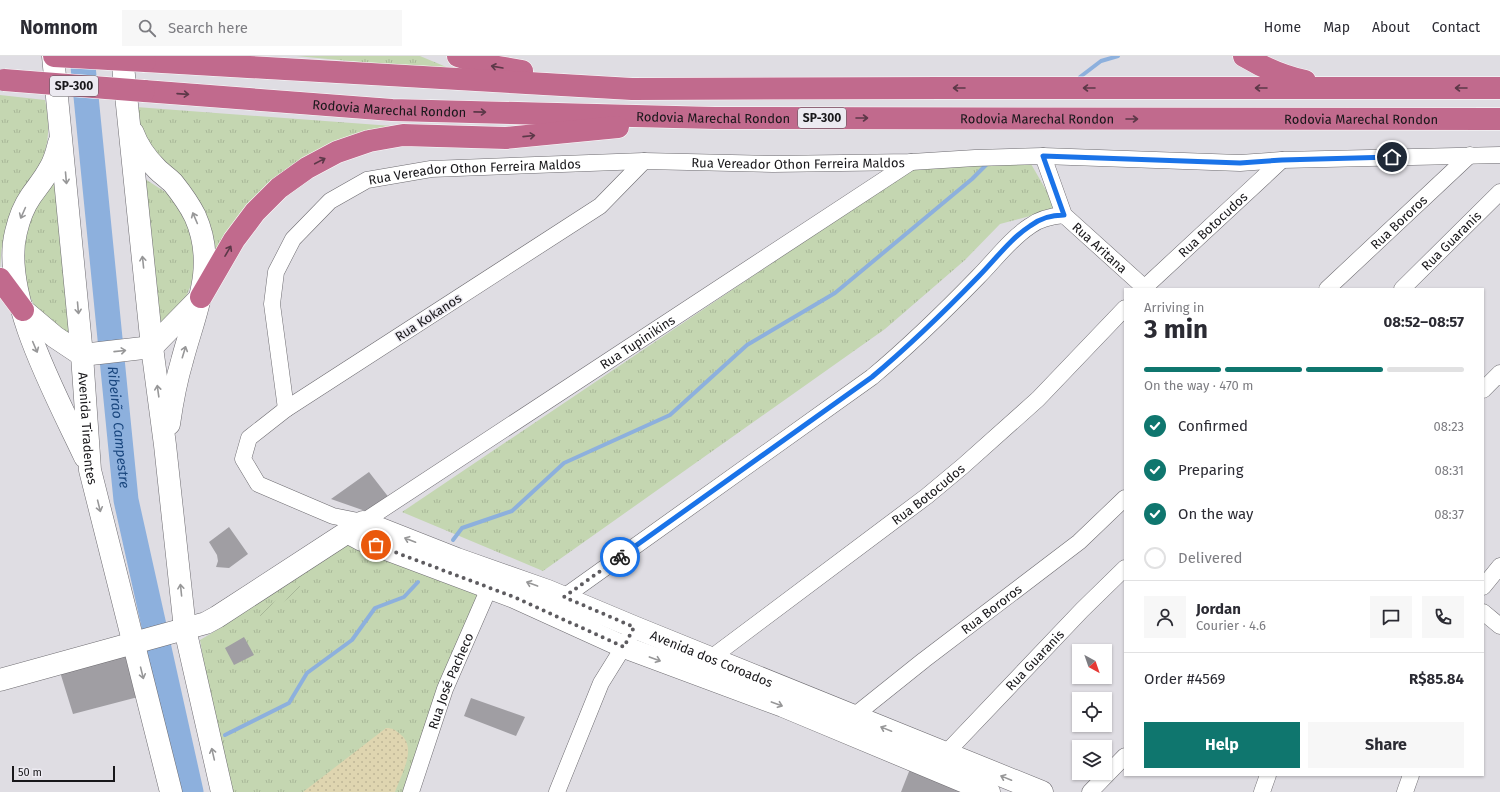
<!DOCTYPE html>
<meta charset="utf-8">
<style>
:root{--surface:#fff;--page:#f7f7f7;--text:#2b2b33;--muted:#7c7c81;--line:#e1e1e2;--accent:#0f766e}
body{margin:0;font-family:"Fira Sans",sans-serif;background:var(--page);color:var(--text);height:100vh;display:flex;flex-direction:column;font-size:15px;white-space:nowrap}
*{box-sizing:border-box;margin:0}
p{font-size:13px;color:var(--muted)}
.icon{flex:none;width:22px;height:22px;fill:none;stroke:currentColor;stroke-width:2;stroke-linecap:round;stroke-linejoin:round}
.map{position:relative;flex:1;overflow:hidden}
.side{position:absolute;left:1124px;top:232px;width:360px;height:488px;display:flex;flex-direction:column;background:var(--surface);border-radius:0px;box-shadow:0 1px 3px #0004}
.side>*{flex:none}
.needle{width:26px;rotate:140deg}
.tools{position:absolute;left:1072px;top:588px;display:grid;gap:8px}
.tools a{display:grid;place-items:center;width:40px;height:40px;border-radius:0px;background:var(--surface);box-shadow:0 1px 3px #0004;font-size:20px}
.scale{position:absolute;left:12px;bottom:10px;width:103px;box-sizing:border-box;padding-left:4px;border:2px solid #18171a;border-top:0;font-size:11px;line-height:14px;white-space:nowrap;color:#18171a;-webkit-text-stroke:3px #eceaf1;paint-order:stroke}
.pin{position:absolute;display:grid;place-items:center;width:34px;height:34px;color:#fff;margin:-17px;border:2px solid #fff;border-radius:50%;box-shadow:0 1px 4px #0007}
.courier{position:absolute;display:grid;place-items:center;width:40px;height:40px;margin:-20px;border:3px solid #1a73e8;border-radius:50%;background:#fff;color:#222;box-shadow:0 1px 5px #0007}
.summary em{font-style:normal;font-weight:700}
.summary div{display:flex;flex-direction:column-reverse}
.summary{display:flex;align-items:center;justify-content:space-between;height:68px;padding:0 20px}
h1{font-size:26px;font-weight:700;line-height:30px}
.bar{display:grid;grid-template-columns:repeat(4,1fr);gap:6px 4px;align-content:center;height:48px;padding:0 20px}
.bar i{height:5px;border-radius:3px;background:var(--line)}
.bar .selected{background:var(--accent)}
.bar p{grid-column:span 4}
.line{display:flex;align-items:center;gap:10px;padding:0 20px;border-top:1px solid var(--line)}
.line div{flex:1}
.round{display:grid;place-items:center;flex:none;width:42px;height:42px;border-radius:0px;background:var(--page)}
ol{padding:0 20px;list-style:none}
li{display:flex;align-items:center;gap:12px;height:44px}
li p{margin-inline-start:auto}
li .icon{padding:4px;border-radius:50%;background:var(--accent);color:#fff;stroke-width:4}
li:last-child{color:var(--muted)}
li i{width:22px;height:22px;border:2px solid var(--line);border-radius:50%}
.primary-button{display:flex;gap:8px;margin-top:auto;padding:8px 20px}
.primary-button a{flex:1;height:46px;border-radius:0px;background:var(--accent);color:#fff;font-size:16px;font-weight:700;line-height:46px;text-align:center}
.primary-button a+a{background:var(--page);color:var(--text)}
header{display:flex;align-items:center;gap:24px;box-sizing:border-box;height:56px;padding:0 20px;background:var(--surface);border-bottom:1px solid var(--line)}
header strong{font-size:19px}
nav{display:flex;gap:22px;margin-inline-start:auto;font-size:14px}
.search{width:280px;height:36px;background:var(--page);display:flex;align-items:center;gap:10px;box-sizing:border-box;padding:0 14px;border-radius:0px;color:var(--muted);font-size:15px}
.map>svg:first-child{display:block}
</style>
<header>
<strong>Nomnom</strong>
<div class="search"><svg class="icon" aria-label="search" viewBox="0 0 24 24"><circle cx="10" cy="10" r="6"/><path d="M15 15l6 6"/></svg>Search here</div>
<nav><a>Home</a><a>Map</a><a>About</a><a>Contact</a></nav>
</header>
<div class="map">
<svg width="1500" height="736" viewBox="0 0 1500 736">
<defs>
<pattern id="grass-tufts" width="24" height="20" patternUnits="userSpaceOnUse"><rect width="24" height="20" fill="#c4d6b1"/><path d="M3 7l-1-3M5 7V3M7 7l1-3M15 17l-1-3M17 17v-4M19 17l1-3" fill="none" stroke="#a8b798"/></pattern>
<pattern id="sand-dots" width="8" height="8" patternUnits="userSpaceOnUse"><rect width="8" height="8" fill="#dfd5b0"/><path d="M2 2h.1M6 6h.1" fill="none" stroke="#bfb697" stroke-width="1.8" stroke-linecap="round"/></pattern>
<pattern id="garden-furrows" width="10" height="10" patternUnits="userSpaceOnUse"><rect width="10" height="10" fill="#c4d6b1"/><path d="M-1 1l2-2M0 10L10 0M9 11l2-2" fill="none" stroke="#a8b798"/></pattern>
</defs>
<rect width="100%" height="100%" fill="#dfdde3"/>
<path fill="url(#grass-tufts)" d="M296,0h124l36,15z
M0,39l45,5c13,58 -16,80 -38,129 -6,12 -6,28 -7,42z
M136,51l270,20 -63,14 -128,122 -44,-89 -30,-43z
M1027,101l30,52 -57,15 -35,36 -80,69 -342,242 -141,-59 513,-345z
M145,123l22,14 9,9 18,33 1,38 -4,12 -5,12 -25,29z
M55,125l15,157 -29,-24 -8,-11 -5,-11 -7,-25 8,-53z
M345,485l137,53 -39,95 -40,103h-173l-12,-47 -18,-105 22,-13z"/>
<path fill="url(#sand-dots)" d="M386,672c7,0 9,2 14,6 18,13 1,41 -5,58h-92z"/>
<path fill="url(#garden-furrows)" d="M298,529l2,1 -1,4 -34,26h-5l1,-4 34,-26z"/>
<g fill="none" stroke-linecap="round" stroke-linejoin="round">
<path stroke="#8db0dd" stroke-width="4" d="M1080,21l21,-16 17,-5
M453,484l9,-12 50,-17 52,-48 106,-48 77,-70 88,-52 137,-114 16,-16
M225,679l64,-32 18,-30 45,-33 23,-32 29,-11 14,-15"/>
<path stroke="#8db0dd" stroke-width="25" id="s1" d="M82,0l44,444 65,292"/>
</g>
<path fill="#a09ea3" d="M369,416l21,27 -19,14 -40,-14z
M229,471l19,27 -19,14 -13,-1 2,-6 -1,-6 -8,-13z
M244,581l10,18 -20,10 -9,-17z
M129,598l9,43 -65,17 -13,-42z
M471,642l54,19 -9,19 -52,-20z
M910,713l57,23h-66z"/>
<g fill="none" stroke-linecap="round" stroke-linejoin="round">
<g stroke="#6d6b70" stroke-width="17">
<g id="street">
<path id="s2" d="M1043,100l21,59 82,74"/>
<path id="s3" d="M644,105l-44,45 -314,203 -37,29 -6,21 15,25 75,32 30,6 548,-360"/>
<path id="s4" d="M1143,233l139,-129"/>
<path id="s5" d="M1327,233l143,-134"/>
<path id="s6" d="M1402,233l98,-97"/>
<path d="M1483,334l17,-17"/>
<path id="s7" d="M286,353l-14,-105 4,-32 17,-33 37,-38 37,-21 64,-11 213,-8 129,3 138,-2 64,-4 68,-2 197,7 42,-3 218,-5"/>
<path d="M1483,531l17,-21"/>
<path d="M564,541l308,-220c37,-31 72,-65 106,-100 17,-17 32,-38 52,-51 9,-7 22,-10 34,-11"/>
<path d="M1483,556l17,14"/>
<path id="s8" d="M711,602l216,-162 36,-30 75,-67 87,-91"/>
<path id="s9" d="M854,660l70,-56 155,-118 46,-44"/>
<path id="s10" d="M941,705l5,-8 136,-143 43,-42"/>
<path id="s11" d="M411,736l34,-103 48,-110"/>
<path d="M557,736l44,-109 28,-45"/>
<path d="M1090,736l35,-36"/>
<path d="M1262,736l6,-17"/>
<path d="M1405,736l6,-17"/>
</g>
</g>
<g stroke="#6d6b70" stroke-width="23">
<g id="secondary">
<path id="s12" d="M53,0l29,299 8,115 81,322"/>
<path d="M122,0l30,291 13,98 20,184 37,163"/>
<path d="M133,77c5,14 14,26 24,36 5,5 11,9 16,14 8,10 16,21 22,33 23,51 0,95 -13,145 -6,20 -10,42 -13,63"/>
<path d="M59,87c-2,8 -4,17 -9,25 -5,10 -12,18 -19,28 -7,10 -12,23 -15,36 -16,63 42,167 69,225"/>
<path d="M23,254l32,27 27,18 70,-8 46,-47"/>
<path d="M347,476l15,8 152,57 110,50 159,59 206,86"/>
<path id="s13" d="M0,624l206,-57 11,-6 146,-95 94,37 91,32 86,36 408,165"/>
</g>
</g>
<g stroke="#fff" stroke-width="23">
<g id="highway">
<path d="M458,0l28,9 36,6"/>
<path d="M1244,0c20,12 38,20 61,25"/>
<path d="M145,5l487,28 311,-1h557"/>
<path id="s14" d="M144,35l248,19 323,8 785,1"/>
<path d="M0,223l23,31"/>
<path d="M201,241l33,-57 21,-28 24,-24 28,-20 30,-16 32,-11 34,-6 103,3 112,-11"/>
</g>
</g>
<use href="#street" stroke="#fff" stroke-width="16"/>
<use href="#secondary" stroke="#fff" stroke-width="22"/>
<use href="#highway" stroke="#c16a8d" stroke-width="22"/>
<g stroke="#fff" stroke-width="23" stroke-linecap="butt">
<path id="highway-bridge" d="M54,0l91,5
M4,24l140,11"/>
</g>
<use href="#highway-bridge" stroke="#c16a8d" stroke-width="22"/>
</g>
<defs><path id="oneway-shaft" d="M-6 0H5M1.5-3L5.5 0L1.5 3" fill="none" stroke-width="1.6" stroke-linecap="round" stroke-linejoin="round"/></defs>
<g stroke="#5c3848">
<use href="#oneway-shaft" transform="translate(497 11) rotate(-170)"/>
<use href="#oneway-shaft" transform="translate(959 32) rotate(-180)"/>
<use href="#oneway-shaft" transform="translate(1089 32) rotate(-180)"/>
<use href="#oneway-shaft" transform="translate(1261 32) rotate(-180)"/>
<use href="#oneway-shaft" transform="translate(1461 32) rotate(180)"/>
<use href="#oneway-shaft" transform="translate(183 38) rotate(4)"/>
<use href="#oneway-shaft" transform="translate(480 56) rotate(1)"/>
<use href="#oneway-shaft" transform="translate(862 62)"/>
<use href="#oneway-shaft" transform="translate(1132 63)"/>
<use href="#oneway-shaft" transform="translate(529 80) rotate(-6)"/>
<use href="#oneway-shaft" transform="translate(320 105) rotate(-28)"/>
<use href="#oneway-shaft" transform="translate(228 195) rotate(-60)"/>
</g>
<g stroke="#979798">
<use href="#oneway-shaft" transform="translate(66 122) rotate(85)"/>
<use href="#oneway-shaft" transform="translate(23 157) rotate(114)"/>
<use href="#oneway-shaft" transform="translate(195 162) rotate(-113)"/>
<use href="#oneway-shaft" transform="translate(143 206) rotate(-96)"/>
<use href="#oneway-shaft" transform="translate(78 252) rotate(85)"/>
<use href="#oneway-shaft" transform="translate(35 291) rotate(67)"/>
<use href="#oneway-shaft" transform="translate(120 295) rotate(-6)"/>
<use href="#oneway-shaft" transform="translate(184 296) rotate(-73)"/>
<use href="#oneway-shaft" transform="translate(158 335) rotate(-98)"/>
<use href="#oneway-shaft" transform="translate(99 450) rotate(76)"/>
<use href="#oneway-shaft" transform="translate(410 484) rotate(-159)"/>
<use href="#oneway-shaft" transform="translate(532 528) rotate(-160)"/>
<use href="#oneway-shaft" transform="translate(181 534) rotate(-96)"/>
<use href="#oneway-shaft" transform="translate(655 603) rotate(20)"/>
<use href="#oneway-shaft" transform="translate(142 617) rotate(76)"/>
<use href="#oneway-shaft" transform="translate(777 648) rotate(20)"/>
<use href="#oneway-shaft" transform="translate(886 673) rotate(-158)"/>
<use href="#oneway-shaft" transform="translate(213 698) rotate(-103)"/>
<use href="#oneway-shaft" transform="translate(1006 722) rotate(-158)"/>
</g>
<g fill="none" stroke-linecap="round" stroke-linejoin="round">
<path stroke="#5e5c60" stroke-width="4" stroke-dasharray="0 7.2" d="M376,489l138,52 110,50 10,-20 -70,-30 56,-40"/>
<path stroke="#1a73e8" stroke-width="5" d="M620,501l252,-180c37,-31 72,-65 106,-100 17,-17 32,-38 52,-51 9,-7 22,-11 34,-11l-21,-59 197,7 42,-3 110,-3"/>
</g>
<g text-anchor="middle" stroke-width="3" stroke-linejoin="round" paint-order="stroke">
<g fill="#eceaf1" stroke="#58565a" stroke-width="1">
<rect x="50" y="20" width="48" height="20" rx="3"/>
<rect x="798" y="52" width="48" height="20" rx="3"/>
</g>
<g font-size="12" font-weight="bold" fill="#18171a">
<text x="74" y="34">SP-300</text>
<text x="822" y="66">SP-300</text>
</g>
<g font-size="13" fill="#18171a" stroke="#eceaf1">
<text dy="5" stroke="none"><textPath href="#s14" startOffset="246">Rodovia Marechal Rondon</textPath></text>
<text dy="5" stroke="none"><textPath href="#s14" startOffset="570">Rodovia Marechal Rondon</textPath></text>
<text dy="5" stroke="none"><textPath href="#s14" startOffset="894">Rodovia Marechal Rondon</textPath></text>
<text dy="5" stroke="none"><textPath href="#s14" startOffset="1218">Rodovia Marechal Rondon</textPath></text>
<text dy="5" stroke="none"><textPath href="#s7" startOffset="703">Rua Vereador Othon Ferreira Maldos</textPath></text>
<text dy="5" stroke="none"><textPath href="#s7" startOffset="379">Rua Vereador Othon Ferreira Maldos</textPath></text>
<text dy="5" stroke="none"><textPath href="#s5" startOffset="98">Rua Bororos</textPath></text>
<text dy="5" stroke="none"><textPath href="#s4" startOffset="95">Rua Botocudos</textPath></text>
<text dy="5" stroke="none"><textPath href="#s6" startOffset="69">Rua Guaranis</textPath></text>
<text dy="5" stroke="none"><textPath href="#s2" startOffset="111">Rua Aritana</textPath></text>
<text transform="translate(428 261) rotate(-33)" y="5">Rua Kokanos</text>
<text dy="5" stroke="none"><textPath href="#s3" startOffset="975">Rua Tupinikins</textPath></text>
<text dy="5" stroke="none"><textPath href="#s12" startOffset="374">Avenida Tiradentes</textPath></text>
<text dy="5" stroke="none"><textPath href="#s8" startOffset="272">Rua Botocudos</textPath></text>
<text dy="5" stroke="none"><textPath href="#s9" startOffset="174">Rua Bororos</textPath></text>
<text dy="5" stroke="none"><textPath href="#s13" startOffset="775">Avenida dos Coroados</textPath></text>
<text dy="5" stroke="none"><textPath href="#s10" startOffset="138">Rua Guaranis</textPath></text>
<text dy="5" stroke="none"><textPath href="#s11" startOffset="118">Rua José Pacheco</textPath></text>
</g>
<g font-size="14" font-style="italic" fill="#19467e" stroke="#eceaf1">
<text dy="5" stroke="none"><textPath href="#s1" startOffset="373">Ribeirão Campestre</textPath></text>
</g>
</g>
</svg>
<div class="tools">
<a><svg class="needle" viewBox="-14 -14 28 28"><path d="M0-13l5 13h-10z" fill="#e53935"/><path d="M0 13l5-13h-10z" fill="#7c7c81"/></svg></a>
<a><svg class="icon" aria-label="locate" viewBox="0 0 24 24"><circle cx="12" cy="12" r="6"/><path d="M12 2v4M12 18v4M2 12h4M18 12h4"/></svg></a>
<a><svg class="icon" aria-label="layers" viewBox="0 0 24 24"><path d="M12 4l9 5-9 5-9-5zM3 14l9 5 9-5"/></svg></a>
</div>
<div class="scale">50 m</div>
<div class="pin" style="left:376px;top:489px;background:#ea580c"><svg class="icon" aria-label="bag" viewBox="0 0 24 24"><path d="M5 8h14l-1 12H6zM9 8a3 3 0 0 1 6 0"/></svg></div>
<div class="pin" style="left:1392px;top:101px;background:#1f2937"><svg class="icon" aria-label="home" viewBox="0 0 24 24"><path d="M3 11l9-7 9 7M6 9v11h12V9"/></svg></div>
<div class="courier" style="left:620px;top:501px"><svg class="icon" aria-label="bike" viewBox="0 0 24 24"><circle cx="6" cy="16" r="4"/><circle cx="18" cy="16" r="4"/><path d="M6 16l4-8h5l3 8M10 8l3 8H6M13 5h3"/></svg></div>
<section class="side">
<div class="summary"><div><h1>3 min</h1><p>Arriving in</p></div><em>08:52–08:57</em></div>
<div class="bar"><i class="selected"></i><i class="selected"></i><i class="selected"></i><i></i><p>On the way · 470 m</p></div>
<ol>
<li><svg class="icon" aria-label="check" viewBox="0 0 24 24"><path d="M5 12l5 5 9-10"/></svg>Confirmed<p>08:23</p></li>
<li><svg class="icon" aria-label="check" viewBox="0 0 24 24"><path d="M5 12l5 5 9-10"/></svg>Preparing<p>08:31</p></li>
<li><svg class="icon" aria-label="check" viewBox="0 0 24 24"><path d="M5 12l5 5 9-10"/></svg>On the way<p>08:37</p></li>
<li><i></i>Delivered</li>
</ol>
<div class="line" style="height:72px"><a class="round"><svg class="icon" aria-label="person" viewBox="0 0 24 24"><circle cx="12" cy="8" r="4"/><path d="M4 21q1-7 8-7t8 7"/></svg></a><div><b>Jordan</b><p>Courier · 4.6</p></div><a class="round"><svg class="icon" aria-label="chat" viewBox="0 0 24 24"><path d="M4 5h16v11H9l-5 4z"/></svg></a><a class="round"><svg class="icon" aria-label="phone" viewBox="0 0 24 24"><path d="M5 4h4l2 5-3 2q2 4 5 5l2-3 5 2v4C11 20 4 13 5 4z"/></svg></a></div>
<div class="line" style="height:52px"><div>Order #4569</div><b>R$85.84</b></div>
<div class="primary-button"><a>Help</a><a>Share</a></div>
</section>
</div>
